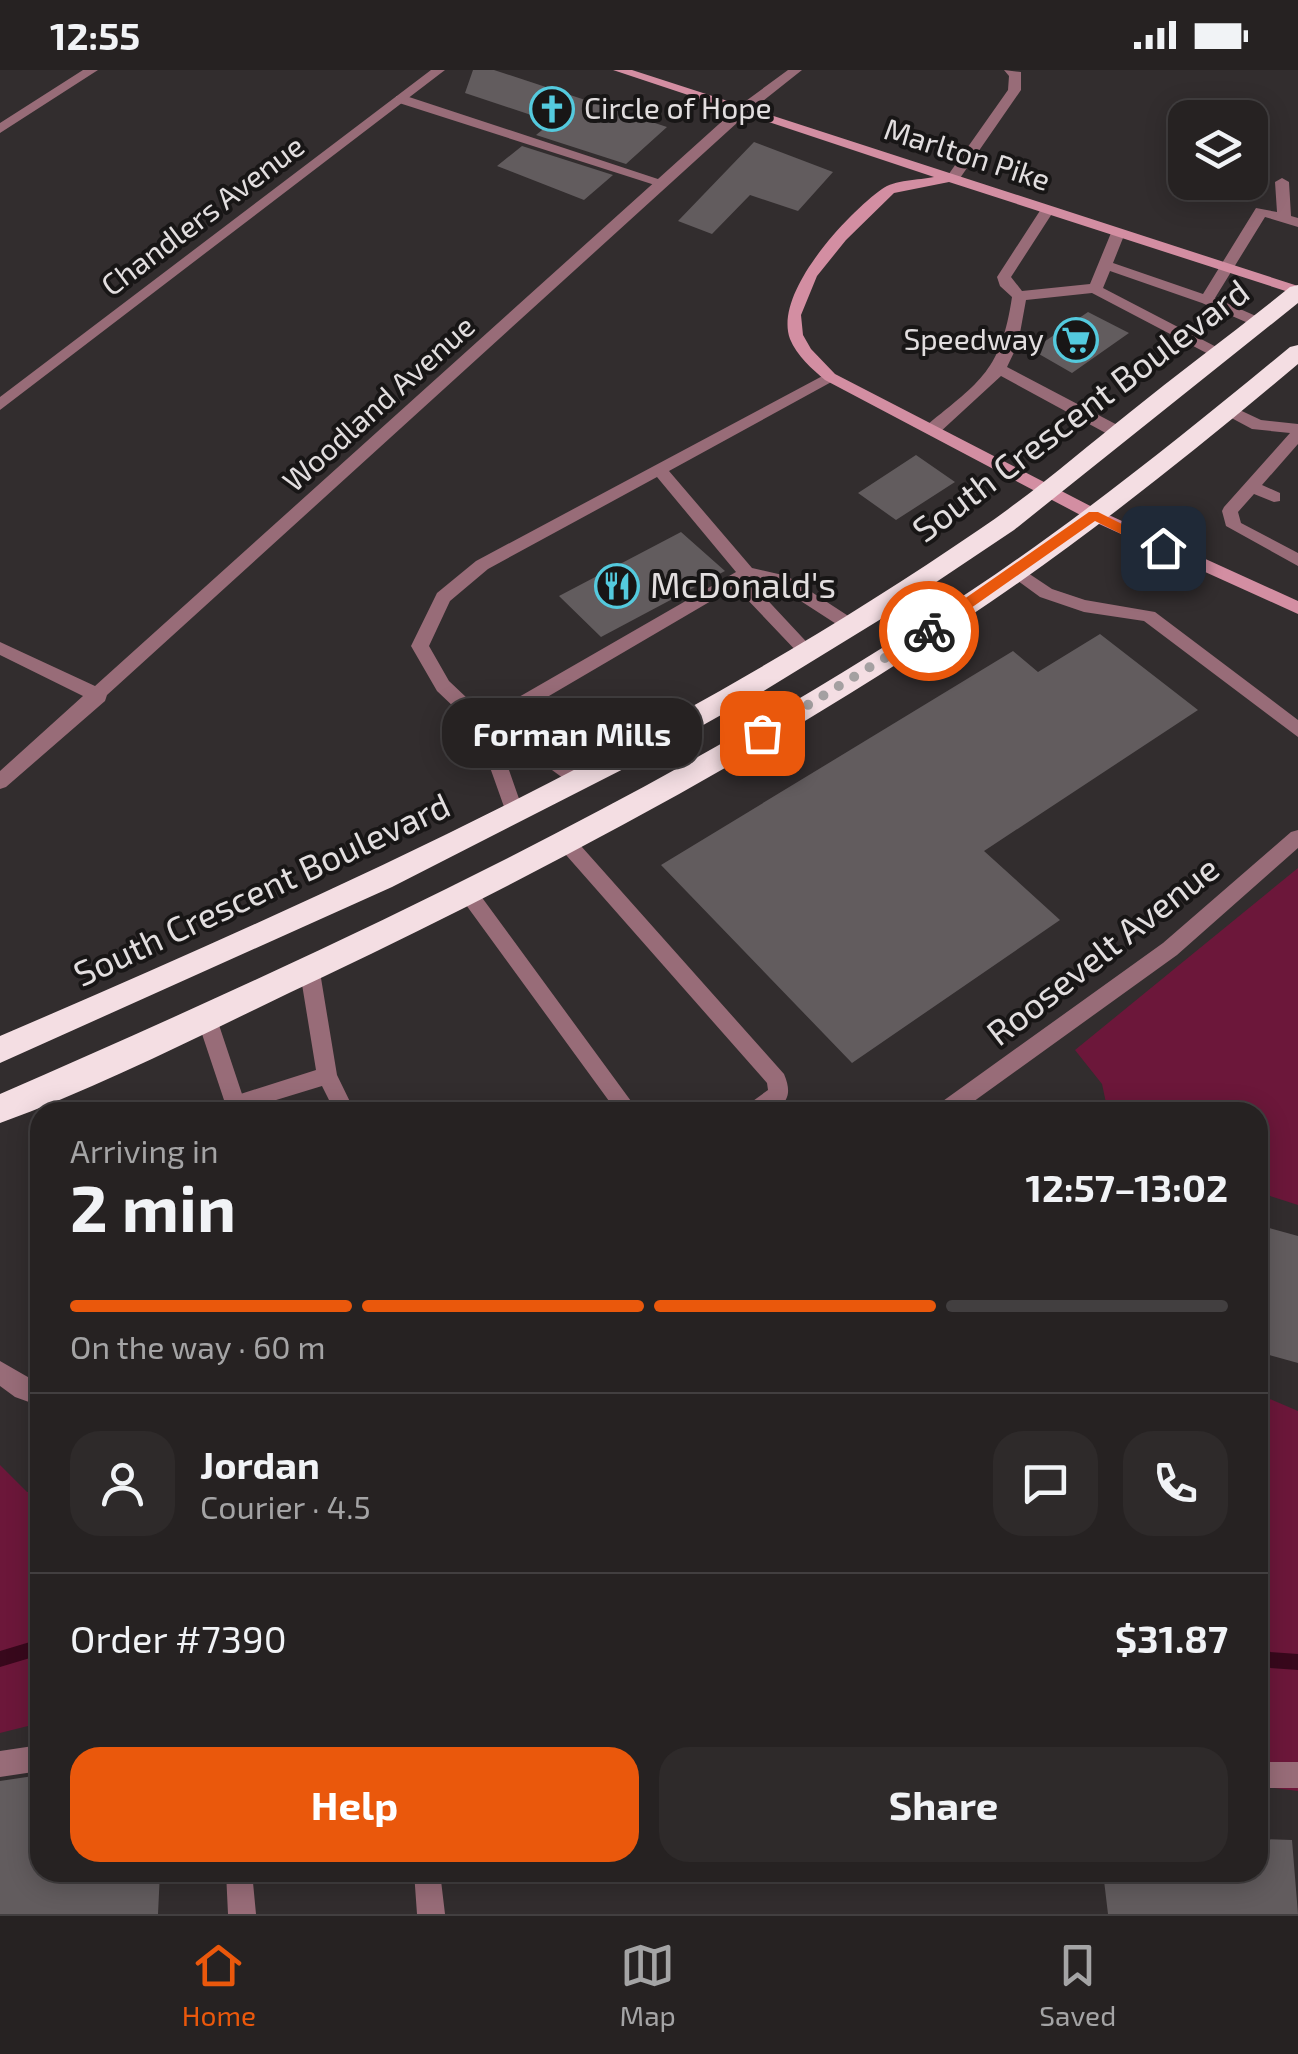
<!DOCTYPE html>
<meta charset="utf-8">
<style>
:root{--surface:#262222;--page:#2e2a2a;--text:#f1f3f6;--muted:#a4a4a5;--line:#423f40;--accent:#ea580c}
body{margin:0;font-family:"Exo 2",sans-serif;background:var(--page);color:var(--text);height:100vh;display:flex;flex-direction:column;font-size:38px;white-space:nowrap}
*{box-sizing:border-box;margin:0}
p{font-size:32px;color:var(--muted)}
.icon{flex:none;width:55px;height:55px;fill:none;stroke:currentColor;stroke-width:2;stroke-linecap:round;stroke-linejoin:round}
.map{position:relative;flex:1;overflow:hidden}
.panel{position:absolute;left:30px;top:1032px;width:1238px;height:780px;display:flex;flex-direction:column;background:var(--surface);border-radius:30px;box-shadow:0 5px 25px #0003,0 0 0 2px var(--line)}
.panel>*{flex:none}
.fabs{position:absolute;left:1168px;top:30px;display:grid;gap:20px}
.fabs a{display:grid;place-items:center;width:100px;height:100px;border-radius:20px;background:var(--surface);box-shadow:0 5px 25px #0003,0 0 0 2px var(--line);font-size:50px}
.pin{position:absolute;display:grid;place-items:center;width:85px;height:85px;color:#fff;margin:-42px;border-radius:20px;box-shadow:0 5px 15px #0006}
.courier{position:absolute;display:grid;place-items:center;width:100px;height:100px;margin:-50px;border:8px solid #ea580c;border-radius:50%;background:#fff;color:#222;box-shadow:0 2px 12px #0007}
.bubble{position:absolute;height:70px;border-radius:30px;background:var(--surface);box-shadow:0 5px 25px #0003,0 0 0 2px var(--line);font-size:32px;font-weight:700;line-height:70px;text-align:center}
.summary em{font-style:normal;font-weight:700}
.summary div{display:flex;flex-direction:column-reverse}
.summary{display:flex;align-items:center;justify-content:space-between;height:170px;padding:0 40px}
h1{font-size:65px;font-weight:700;line-height:75px}
.bar{display:grid;grid-template-columns:repeat(4,1fr);gap:15px 10px;align-content:center;height:120px;padding:0 40px}
.bar i{height:12px;border-radius:8px;background:var(--line)}
.bar .on{background:var(--accent)}
.bar p{grid-column:span 4}
.line{display:flex;align-items:center;gap:25px;padding:0 40px;border-top:2px solid var(--line)}
.line div{flex:1}
.round{display:grid;place-items:center;flex:none;width:105px;height:105px;border-radius:30px;background:var(--page)}
.primary-button{display:flex;gap:20px;margin-top:auto;padding:20px 40px}
.primary-button a{flex:1;height:115px;border-radius:30px;background:var(--accent);color:#fff;font-size:40px;font-weight:700;line-height:115px;text-align:center}
.primary-button a+a{background:var(--page);color:var(--text)}
.status{display:flex;justify-content:space-between;align-items:center;height:70px;padding:0 50px;background:var(--surface);direction:ltr}
.status svg{height:28px;fill:currentColor}
.menu{display:flex;justify-content:space-around;align-items:center;height:140px;border-top:2px solid var(--line);background:var(--surface);font-size:28px;color:var(--muted)}
.menu a{display:grid;justify-items:center;gap:5px}
.menu .on{color:var(--accent)}
.map>svg:first-child{display:block}
</style>
<div class="status"><b>12:55</b><svg viewBox="0 0 49 12"><path d="M0 12V9h3v3zM5 12V6h3v6zM10 12V3h3v9zM15 12V0h3v12zM26 1h20v11H26zM47 4h2v5h-2z"/></svg></div>
<div class="map">
<svg width="1298" height="1844" viewBox="0 0 1298 1844">
<rect width="100%" height="100%" fill="#322d2e"/>
<path fill="#6c173a" d="M1298,798v337l-40,-13v-80h-150l-6,-28 -27,-34z
M1258,1324l40,17v380l-40,-5z
M0,1395l27,27 13,-2v233l-40,10z"/>
<g fill="none" stroke-linecap="round" stroke-linejoin="round">
<path fill="#38081c" fill-rule="evenodd" d="M40,1569v16l-40,12v-16z
M1258,1581l40,3v16l-40,-3z"/>
</g>
<path fill="#625c5e" d="M473,0h21l173,57 -41,37 -90,-29 16,-13 -87,-29z
M754,72l79,30 -35,39 -48,-16 -38,39 -34,-13z
M522,76l91,29 -29,25 -87,-34z
M1088,242l41,21 -57,40 -40,-23z
M916,385l39,27 -59,38 -38,-27z
M681,462l44,39 -124,66 -42,-41z
M1100,564l98,76 -214,141 76,69 -208,143 -191,-198 352,-214 25,21z
M1258,1155l40,11v127l-40,-11z
M40,1705v97h120l-2,42h-158v-133z
M1258,1769l34,1 6,74h-190l-5,-42h155z"/>
<g fill="none" stroke-linecap="round" stroke-linejoin="round">
<path fill="#986c78" fill-rule="evenodd" d="M1004,0l17,2v18l-63,91h-10l-2,-3 62,-88 1,-14z
M396,26h10l264,87 -12,3 -262,-84z
M1282,108l7,4 2,34 7,2v9l-33,-10 -50,81 50,22v6h-10l-53,-23 -92,-32 -7,17 123,64v6h-10l-124,-65 -66,7 -8,44 -11,23 118,62v8h-12l-112,-61 -62,57h-12v-8c54,-44 74,-55 85,-128l-12,-11 -3,-9 46,-71 12,3 -44,68 11,14 68,-7 21,-51 7,-4 7,4 -12,30 90,31 53,-86 21,4 -2,-30z
M830,302l8,5 -3,3 -166,91 83,97 35,8 69,45 3,4 -3,4h-12l-68,-44 -19,-4 1,9 57,61 -9,6 -6,-2 -56,-59 -4,-12 -239,140 25,8 60,47 -9,7 -6,-2 -57,-42 -17,-6 27,77 -2,5h-14l-32,-90 -39,-37 -26,-45 26,-53 39,-32zM657,407l79,95 -250,144 -37,-35 -20,-35 21,-45 38,-32z
M1229,335l32,15 37,4v20l-36,41 18,8v8l-6,1 -20,-8 -16,18 3,11 57,30v13l-72,-40 -4,-15 2,-4 66,-74 -38,-4 -28,-15 -3,-4z
M1016,495l36,24 33,11 70,12 143,108v17l-154,-116 -60,-9 -44,-15 -30,-22v-8z
M566,765l7,2 211,237c15,35 -14,38 -41,38l3,-6 22,-16 -1,-7 -208,-236 -2,-5z
M468,815l7,3 164,224h-22l-156,-214 -3,-5 3,-5z
M310,894l7,2 3,6 17,103 18,37h-20l-13,-26 -85,26 -9,-2 -3,-6 3,-6 88,-28 -16,-98 3,-6z
M0,1291l40,23v22l-25,-9 -15,-11z
M40,1675v26l-40,6v-26z
M226,1802h26l4,42h-28z"/>
<path fill="#986c78" fill-rule="evenodd" d="M83,0h15l-98,63v-10z
M431,0h14l-445,340v-13z
M788,0h14l-53,42 -642,583 -2,6 -99,86 -6,2v-18l83,-75 -83,-41v-13l95,44 644,-580z
M1298,760v18l-121,107 -218,157h-26l3,-6 227,-163 128,-111z
M207,940l7,3 3,6 31,93h-20l-31,-93 3,-6z
M1258,1692h40v26h-40z
M414,1802h26l5,42h-28z"/>
<path fill="#d38ea2" fill-rule="evenodd" d="M613,0h19l666,216v9l-349,-113 -55,11 -48,47 -29,36 -16,39 2,20 8,14 24,25 265,137 198,90v13l-210,-95 -263,-139c-13,-11 -28,-24 -35,-41 -17,-46 57,-125 92,-150 12,-9 37,-9 52,-12z"/>
<path fill="#f4dee3" fill-rule="evenodd" d="M1298,215v18l-284,227 -133,89 -119,73 -121,68 -249,127 -392,176v-27c338,-145 675,-298 980,-507 52,-35 100,-77 149,-116 53,-43 108,-83 161,-126z
M1298,275v19c-99,83 -199,164 -306,237 -210,144 -437,265 -667,375 -107,50 -214,107 -325,147v-29c335,-146 667,-301 972,-504 111,-74 215,-158 318,-243z"/>
</g>
<path fill="#ea580c" d="M1089,442h9l72,36 -12,4 -63,-31 -161,113h-10v-7z"/>
<g fill="none" stroke-linecap="round" stroke-linejoin="round">
<path stroke="#a4a0a1" stroke-width="10" stroke-dasharray="0 18" d="M762,663l167,-102"/>
</g>
<defs>
<g id="church-ring" transform="scale(2.25)"><circle r="9.5" fill="#181616" stroke="#54cade" stroke-width="1.5"/><path d="M-1.2-6h2.4v3.5h3.3v2.4h-3.3V6h-2.4V-.1h-3.3v-2.4h3.3Z" fill="#54cade"/></g>
<g id="supermarket-ring" transform="scale(2.25)"><circle r="9.5" fill="#181616" stroke="#54cade" stroke-width="1.5"/><path d="M-6-5.5h2.5l.6 2H6L4.5 2H-2.5L-4.4-4H-6ZM-1.5 3.2a1.3 1.3 0 1 0 .1 0ZM3 3.2a1.3 1.3 0 1 0 .1 0Z" fill="#54cade"/></g>
<g id="restaurant-ring" transform="scale(2.25)"><circle r="9.5" fill="#181616" stroke="#54cade" stroke-width="1.5"/><path d="M-5-6h1v4h1v-4h1v4h1v-4h1v5L-1.5 .5V6h-2V.5L-5-1ZM5-6V6H3V1.5H1.5Q1.5-4 5-6Z" fill="#54cade"/></g>
</defs>
<g fill-rule="evenodd">
<use href="#church-ring" x="552" y="39"/>
<use href="#supermarket-ring" x="1076" y="270"/>
<use href="#restaurant-ring" x="617" y="516"/>
</g>
<g text-anchor="middle" stroke-width="8" stroke-linejoin="round" paint-order="stroke">
<g font-size="30" fill="#e2dedf" stroke="#181616" text-anchor="start">
<text x="584" y="49">Circle of Hope</text>
<text x="1044" y="280" text-anchor="end">Speedway</text>
</g>
<g font-size="30" fill="#e2dedf" stroke="#181616">
<text transform="translate(967 85) rotate(18)" y="10">Marlton Pike</text>
<text transform="translate(203 146) rotate(-37)" y="10">Chandlers Avenue</text>
<text transform="translate(379 334) rotate(-42)" y="10">Woodland Avenue</text>
</g>
<g font-size="35" fill="#e2dedf" stroke="#181616">
<text transform="translate(1081 341) rotate(-37)" y="12">South Crescent Boulevard</text>
<text transform="translate(262 820) rotate(-25)" y="12">South Crescent Boulevard</text>
<text transform="translate(1103 881) rotate(-38)" y="12">Roosevelt Avenue</text>
</g>
<g font-size="35" fill="#e2dedf" stroke="#181616" text-anchor="start">
<text x="650" y="528">McDonald's</text>
</g>
</g>
</svg>
<div class="fabs">
<a><svg class="icon" aria-label="layers" viewBox="0 0 24 24"><path d="M12 4l9 5-9 5-9-5zM3 14l9 5 9-5"/></svg></a>
</div>
<div class="pin" style="left:762px;top:663px;background:#ea580c"><svg class="icon" aria-label="bag" viewBox="0 0 24 24"><path d="M5 8h14l-1 12H6zM9 8a3 3 0 0 1 6 0"/></svg></div>
<div class="pin" style="left:1163px;top:478px;background:#1f2937"><svg class="icon" aria-label="home" viewBox="0 0 24 24"><path d="M3 11l9-7 9 7M6 9v11h12V9"/></svg></div>
<div class="courier" style="left:929px;top:561px"><svg class="icon" aria-label="bike" viewBox="0 0 24 24"><circle cx="6" cy="16" r="4"/><circle cx="18" cy="16" r="4"/><path d="M6 16l4-8h5l3 8M10 8l3 8H6M13 5h3"/></svg></div>
<div class="bubble" style="left:442px;top:628px;width:260px">Forman Mills</div>
<section class="panel">
<div class="summary"><div><h1>2 min</h1><p>Arriving in</p></div><em>12:57–13:02</em></div>
<div class="bar"><i class="on"></i><i class="on"></i><i class="on"></i><i></i><p>On the way · 60 m</p></div>
<div class="line" style="height:180px"><a class="round"><svg class="icon" aria-label="person" viewBox="0 0 24 24"><circle cx="12" cy="8" r="4"/><path d="M4 21q1-7 8-7t8 7"/></svg></a><div><b>Jordan</b><p>Courier · 4.5</p></div><a class="round"><svg class="icon" aria-label="chat" viewBox="0 0 24 24"><path d="M4 5h16v11H9l-5 4z"/></svg></a><a class="round"><svg class="icon" aria-label="phone" viewBox="0 0 24 24"><path d="M5 4h4l2 5-3 2q2 4 5 5l2-3 5 2v4C11 20 4 13 5 4z"/></svg></a></div>
<div class="line" style="height:130px"><div>Order #7390</div><b>$31.87</b></div>
<div class="primary-button"><a>Help</a><a>Share</a></div>
</section>
</div>
<nav class="menu">
<a class="on"><svg class="icon" aria-label="home" viewBox="0 0 24 24"><path d="M3 11l9-7 9 7M6 9v11h12V9"/></svg>Home</a>
<a><svg class="icon" aria-label="map" viewBox="0 0 24 24"><path d="M3 6l6-2 6 2 6-2v14l-6 2-6-2-6 2zM9 4v14M15 6v14"/></svg>Map</a>
<a><svg class="icon" aria-label="saved" viewBox="0 0 24 24"><path d="M7 4h10v16l-5-4-5 4z"/></svg>Saved</a>
</nav>
